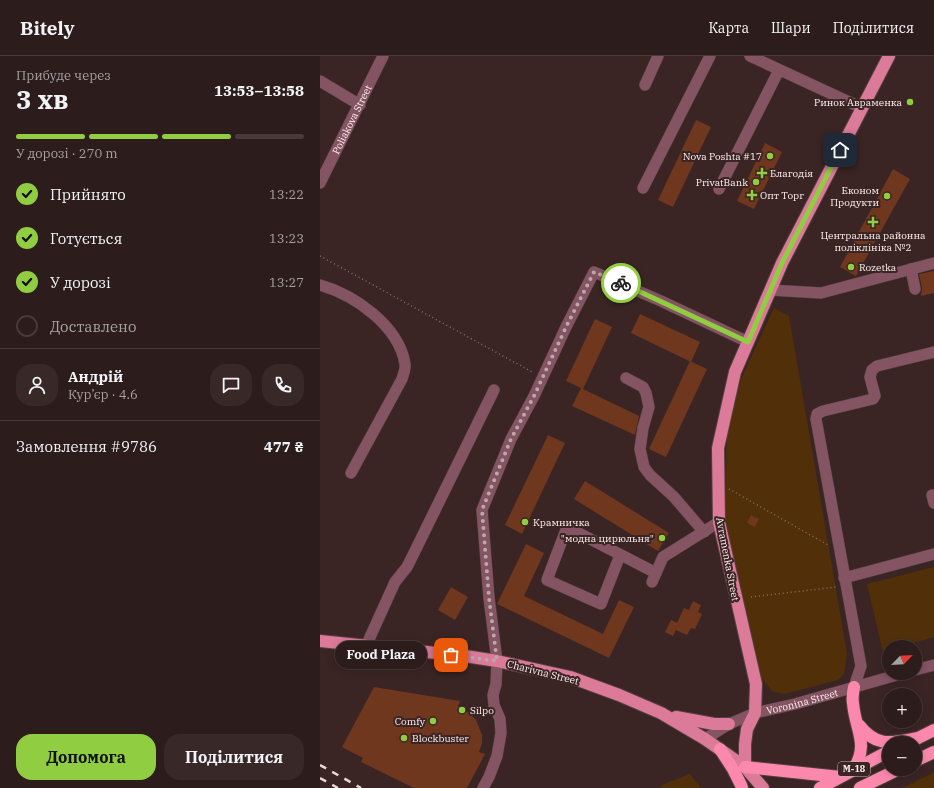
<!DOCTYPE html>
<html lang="uk">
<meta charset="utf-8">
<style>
:root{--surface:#2c1c1b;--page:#382928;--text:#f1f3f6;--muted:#a6a1a3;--line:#483a3a;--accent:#90cd41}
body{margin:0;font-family:"IBM Plex Serif",serif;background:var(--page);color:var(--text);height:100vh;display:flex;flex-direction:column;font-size:15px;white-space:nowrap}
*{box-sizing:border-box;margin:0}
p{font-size:13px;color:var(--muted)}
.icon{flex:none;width:22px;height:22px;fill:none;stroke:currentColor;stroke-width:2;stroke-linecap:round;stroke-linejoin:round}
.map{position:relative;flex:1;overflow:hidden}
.drawer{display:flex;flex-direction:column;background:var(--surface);width:320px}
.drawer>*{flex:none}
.needle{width:26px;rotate:65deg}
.controls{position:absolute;left:562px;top:584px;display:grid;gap:8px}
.controls a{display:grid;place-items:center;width:40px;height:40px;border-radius:50%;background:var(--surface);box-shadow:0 2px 10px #0003,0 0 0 1px var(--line);font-size:20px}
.pin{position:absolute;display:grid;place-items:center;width:34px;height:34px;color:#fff;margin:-17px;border-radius:8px;box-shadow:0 2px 6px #0006}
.courier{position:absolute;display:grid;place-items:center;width:40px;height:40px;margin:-20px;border:3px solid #90cd41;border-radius:50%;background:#fff;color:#222;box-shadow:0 1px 5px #0007}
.bubble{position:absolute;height:28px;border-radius:14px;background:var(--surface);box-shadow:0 2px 10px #0003,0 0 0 1px var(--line);font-size:13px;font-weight:700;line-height:28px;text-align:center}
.overview em{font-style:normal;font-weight:700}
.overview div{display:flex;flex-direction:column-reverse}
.overview{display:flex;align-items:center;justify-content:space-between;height:68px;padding:0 16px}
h1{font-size:26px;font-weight:700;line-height:30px}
.bar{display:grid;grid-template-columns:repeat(4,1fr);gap:6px 4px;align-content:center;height:48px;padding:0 16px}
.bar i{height:5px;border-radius:3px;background:var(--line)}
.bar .on{background:var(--accent)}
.bar p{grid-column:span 4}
.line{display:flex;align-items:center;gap:10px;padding:0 16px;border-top:1px solid var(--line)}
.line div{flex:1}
.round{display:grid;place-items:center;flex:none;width:42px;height:42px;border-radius:16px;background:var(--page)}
ol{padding:0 16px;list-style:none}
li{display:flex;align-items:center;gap:12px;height:44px}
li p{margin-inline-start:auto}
li .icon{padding:4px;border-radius:50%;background:var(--accent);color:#111;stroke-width:4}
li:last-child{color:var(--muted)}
li i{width:22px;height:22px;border:2px solid var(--line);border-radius:50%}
.cta{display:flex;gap:8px;margin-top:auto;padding:8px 16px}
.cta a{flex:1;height:46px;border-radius:16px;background:var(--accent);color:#111;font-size:16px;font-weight:700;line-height:46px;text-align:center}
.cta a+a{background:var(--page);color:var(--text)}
header{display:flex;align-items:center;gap:24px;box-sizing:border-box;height:56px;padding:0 20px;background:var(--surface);border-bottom:1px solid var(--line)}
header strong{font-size:19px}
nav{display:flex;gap:22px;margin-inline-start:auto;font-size:14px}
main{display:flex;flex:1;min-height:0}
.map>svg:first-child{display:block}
</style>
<header>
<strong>Bitely</strong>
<nav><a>Карта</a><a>Шари</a><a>Поділитися</a></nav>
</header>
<main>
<section class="drawer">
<div class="overview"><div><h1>3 хв</h1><p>Прибуде через</p></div><em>13:53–13:58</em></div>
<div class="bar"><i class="on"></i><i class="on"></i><i class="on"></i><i></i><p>У дорозі · 270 m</p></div>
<ol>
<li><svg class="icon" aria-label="check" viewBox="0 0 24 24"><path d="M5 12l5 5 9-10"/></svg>Прийнято<p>13:22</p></li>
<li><svg class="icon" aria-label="check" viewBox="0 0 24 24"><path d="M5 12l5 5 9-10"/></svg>Готується<p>13:23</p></li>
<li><svg class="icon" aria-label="check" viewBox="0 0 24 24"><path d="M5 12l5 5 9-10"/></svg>У дорозі<p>13:27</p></li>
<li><i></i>Доставлено</li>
</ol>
<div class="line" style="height:72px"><a class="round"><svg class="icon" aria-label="person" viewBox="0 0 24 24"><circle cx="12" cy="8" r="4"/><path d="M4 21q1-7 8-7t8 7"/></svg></a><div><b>Андрій</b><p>Кур’єр · 4.6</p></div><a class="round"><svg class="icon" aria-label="chat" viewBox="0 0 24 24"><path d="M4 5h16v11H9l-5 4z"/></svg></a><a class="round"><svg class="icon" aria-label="phone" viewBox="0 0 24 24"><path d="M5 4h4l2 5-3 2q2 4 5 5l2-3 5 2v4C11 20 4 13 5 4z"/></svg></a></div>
<div class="line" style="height:52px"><div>Замовлення #9786</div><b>477 ₴</b></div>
<div class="cta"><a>Допомога</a><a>Поділитися</a></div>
</section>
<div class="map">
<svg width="614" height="732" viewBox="0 0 614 732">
<rect width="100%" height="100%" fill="#3a2524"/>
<path fill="#513009" d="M454,252l15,8 58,338 -3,20 -6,6 -54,14 -12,-3 -11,-14 -36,-159 2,-81 14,-58z
M614,511v70l-35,10h-10v3l-6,2 -16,-68z
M614,716v16h-32l29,-14z
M370,718l11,14h-42l5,-4z"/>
<path fill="#6e371e" d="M376,64l15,7 -38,80 -15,-7z
M445,87l17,9 -28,57 -17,-8z
M573,113l17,10 -54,97 -16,-9z
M614,215v22l-13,3 1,-8 -3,-14z
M320,258l60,28 -9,20 -60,-29z
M275,263l17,8 -29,62 56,27 -4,19 -63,-29 9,-18 -15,-7z
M370,305l17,8 -41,88 -17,-8z
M228,379l17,8 -43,91 -17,-9z
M265,425l84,52 -11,18 -84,-52z
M431,459l8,4 -4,8 -8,-4z
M206,488l18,9 -20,43 79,38 16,-34 15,7 -25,51 -112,-54z
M131,531l17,10 -13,23 -17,-10z
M373,545l8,4 -3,7 4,2 -7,15 -4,-1 -4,7 -11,-5 -3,6 -8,-4 6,-12 6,3 7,-15 5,2z
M54,631l86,14 -2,6 11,6 7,7 6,15v8l-3,9 6,2 -18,34h-53l-53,-26 2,-4 -21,-11z"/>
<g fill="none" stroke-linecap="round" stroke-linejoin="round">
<g stroke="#564140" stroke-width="12">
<g id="minor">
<path d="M430,0l112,52"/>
<path d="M0,25l40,24"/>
<path d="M325,29l13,-29"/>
<path id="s1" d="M0,127l63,-127"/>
<path d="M323,132l67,-132"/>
<path d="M399,133l60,-119"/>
<path d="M591,213l4,20"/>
<path d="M0,229c35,10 79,41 85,79 1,5 -2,11 -3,15l-51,94"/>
<path d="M450,234l51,3 113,-30"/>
<path d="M306,322l17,9 3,6 3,14 -6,21 -3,21 4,18 6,8 24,22 30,35"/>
<path d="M614,439h-2l2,8"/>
<path d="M300,499l-19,49 -54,-24 20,-53 89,46"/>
<path d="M524,522l90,-24"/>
<path d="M332,526l11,-25 56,-35"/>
<path d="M46,590l29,-64 12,-15 6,-12 81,-165"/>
<path d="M595,614l19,-5"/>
<path d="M534,631l7,-21 -45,-247 1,-5 6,-3 50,-12 2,-3 -5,-19 2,-7 5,-4 57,-14"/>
<path id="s2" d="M385,683l24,-15 26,-11 40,-9 109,-31"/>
<path d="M163,732l6,-11 8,-21 4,-23 -1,-14 -6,-14 -1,-10 3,-11 1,-23 -8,-63 -7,-88 29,-71 23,-43 32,-69 28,-55 67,29 87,41"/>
</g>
</g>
<g stroke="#564140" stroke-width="14">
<path id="major" d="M0,585l145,15 32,5 73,16 49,18 42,18 44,26 40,28 18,21
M356,661l38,7h15
M425,711v-23l2,-15 8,-16 1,-29 -37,-162 -1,-74 17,-76 47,-109 107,-207"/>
</g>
<g stroke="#564140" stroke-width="14">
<path id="highway" d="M539,669c18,23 32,18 59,13
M592,685l22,-11
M400,693l13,20 8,16 1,3
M595,705l19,-9
M425,711l95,10
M533,714c17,-26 2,-40 0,-67 -1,-5 0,-11 1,-16
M500,732l69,-37
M540,732l39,-19"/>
</g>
<path stroke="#826f6e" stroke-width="1.5" stroke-dasharray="1 3" stroke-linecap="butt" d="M0,200l214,117
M409,433l99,56
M431,541l85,-10"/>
<use href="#minor" stroke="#845463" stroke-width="11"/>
<use href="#major" stroke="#db7a99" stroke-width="12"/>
<use href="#highway" stroke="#fd88ae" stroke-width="12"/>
<path stroke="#e9dad9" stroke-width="2.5" stroke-dasharray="7 7" stroke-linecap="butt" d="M0,709l41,23
M0,722l18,10"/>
</g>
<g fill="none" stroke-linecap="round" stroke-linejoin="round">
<path stroke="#baa9a8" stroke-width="4" stroke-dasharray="0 7.2" d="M131,599l46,6 -8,-63 -7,-88 29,-71 23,-43 32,-69 28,-55 27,11"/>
<path stroke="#90cd41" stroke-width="5" d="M301,227l127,59 34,-79 58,-113"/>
</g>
<g fill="#90cd41" stroke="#3a2524" stroke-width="1.5">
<circle cx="590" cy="46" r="4"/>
<circle cx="450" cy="100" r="4"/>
<path d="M440 111h4v4h4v4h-4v4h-4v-4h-4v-4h4z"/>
<circle cx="436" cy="126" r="4"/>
<path d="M430 133h4v4h4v4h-4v4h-4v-4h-4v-4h4z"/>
<circle cx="567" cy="140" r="4"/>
<path d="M551 160h4v4h4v4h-4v4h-4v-4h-4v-4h4z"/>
<circle cx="531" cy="211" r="4"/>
<circle cx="205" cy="466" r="4"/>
<circle cx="342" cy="482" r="4"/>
<circle cx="142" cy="654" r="4"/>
<circle cx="113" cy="665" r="4"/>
<circle cx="84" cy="682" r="4"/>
</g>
<g text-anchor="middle" stroke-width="4" stroke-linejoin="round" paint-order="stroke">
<rect fill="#3a2524" stroke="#c4b3b2" stroke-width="1" x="518" y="706" width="32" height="14" rx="3"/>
<g font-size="9" font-weight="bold" fill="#fff0ef">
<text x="534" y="716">М-18</text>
</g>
<g font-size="10" fill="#fff0ef" stroke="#3a2524" text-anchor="end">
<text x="582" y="50">Ринок Авраменка</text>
<text x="442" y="104">Nova Poshta #17</text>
<text x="450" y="121" text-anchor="start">Благодія</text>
<text x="428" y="130">PrivatBank</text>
<text x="559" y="138">Економ<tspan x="559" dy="12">Продукти</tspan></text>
<text x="440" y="143" text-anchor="start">Опт Торг</text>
<text x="553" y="183" text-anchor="middle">Центральна районна<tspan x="553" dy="12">поліклініка №2</tspan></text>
<text x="539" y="215" text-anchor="start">Rozetka</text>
<text x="213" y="470" text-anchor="start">Крамничка</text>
<text x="334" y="486">"модна цирюльня"</text>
<text x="150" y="658" text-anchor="start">Silpo</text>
<text x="105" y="669">Comfy</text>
<text x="92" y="686" text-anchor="start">Blockbuster</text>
</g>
<g font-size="10" fill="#fff0ef" stroke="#3a2524">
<text dy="4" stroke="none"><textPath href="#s1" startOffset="71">Poliakova Street</textPath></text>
<text transform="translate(408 503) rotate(79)" y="4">Avramenka Street</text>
<text transform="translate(223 616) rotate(14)" y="4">Charivna Street</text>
<text dy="4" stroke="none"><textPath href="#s2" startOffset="105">Voronina Street</textPath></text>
</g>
</g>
</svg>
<div class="controls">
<a><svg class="needle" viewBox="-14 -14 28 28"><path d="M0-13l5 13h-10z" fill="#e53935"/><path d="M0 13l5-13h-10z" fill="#a6a1a3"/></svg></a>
<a>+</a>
<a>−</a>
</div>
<div class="pin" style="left:131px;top:599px;background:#ea580c"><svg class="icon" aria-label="bag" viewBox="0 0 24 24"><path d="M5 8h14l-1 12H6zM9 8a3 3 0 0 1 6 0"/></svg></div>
<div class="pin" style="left:520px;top:94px;background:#1f2937"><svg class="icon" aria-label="home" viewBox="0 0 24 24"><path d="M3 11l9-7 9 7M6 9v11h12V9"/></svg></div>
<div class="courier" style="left:301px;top:227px"><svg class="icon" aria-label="bike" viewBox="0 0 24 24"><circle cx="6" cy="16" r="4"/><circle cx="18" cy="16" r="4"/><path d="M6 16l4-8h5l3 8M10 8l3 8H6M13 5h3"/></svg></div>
<div class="bubble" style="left:15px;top:585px;width:92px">Food Plaza</div>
</div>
</main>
